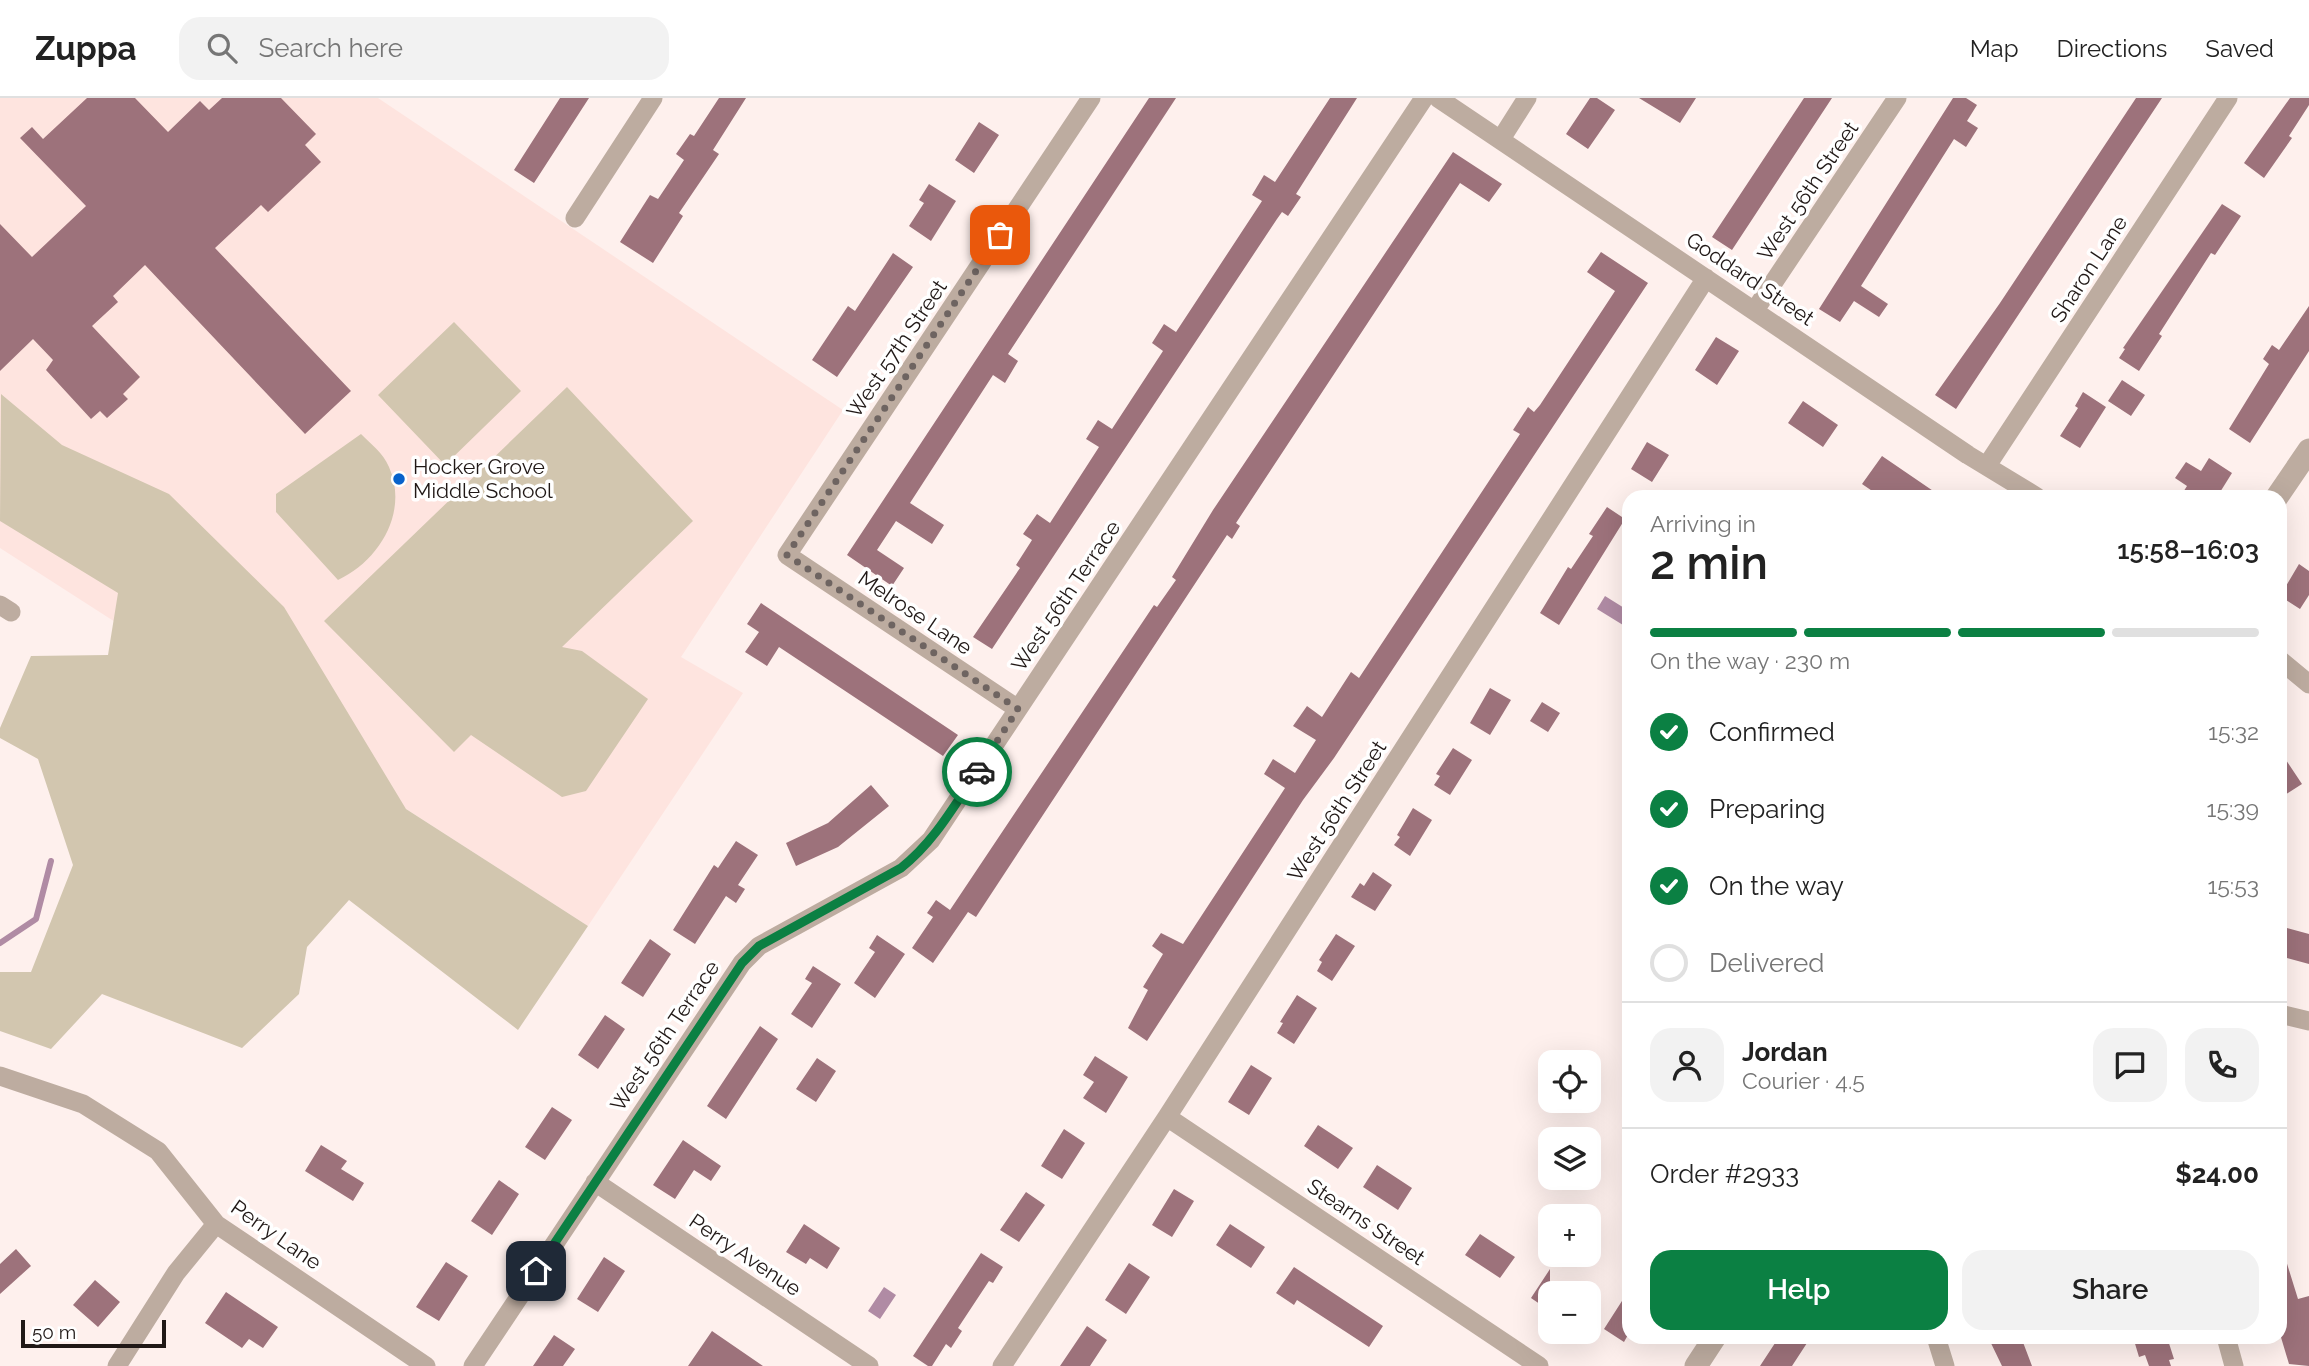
<!DOCTYPE html>
<meta charset="utf-8">
<style>
:root{--surface:#fff;--page:#f2f2f2;--text:#222;--muted:#767676;--line:#e0e0e0;--accent:#0b8043}
body{margin:0;font-family:Raleway,sans-serif;background:var(--page);color:var(--text);height:100vh;display:flex;flex-direction:column;font-size:26px;white-space:nowrap}
*{box-sizing:border-box;margin:0}
p{font-size:23px;color:var(--muted)}
.icon{flex:none;width:38px;height:38px;fill:none;stroke:currentColor;stroke-width:2;stroke-linecap:round;stroke-linejoin:round}
.map{position:relative;flex:1;overflow:hidden}
.panel{position:absolute;left:1622px;top:392px;width:665px;height:854px;display:flex;flex-direction:column;background:var(--surface);border-radius:21px;box-shadow:0 7px 28px #0002}
.panel>*{flex:none}
.controls{position:absolute;left:1538px;top:952px;display:grid;gap:14px}
.controls a{display:grid;place-items:center;width:63px;height:63px;border-radius:14px;background:var(--surface);box-shadow:0 7px 28px #0002;font-size:35px}
.scale{position:absolute;left:21px;bottom:18px;width:145px;box-sizing:border-box;padding-left:7px;border:4px solid #201816;border-top:0;font-size:19px;line-height:24px;white-space:nowrap;color:#201816;-webkit-text-stroke:5px #fff;paint-order:stroke}
.pin{position:absolute;display:grid;place-items:center;width:60px;height:60px;color:#fff;margin:-30px;border-radius:14px;box-shadow:0 4px 10px #0006}
.courier{position:absolute;display:grid;place-items:center;width:70px;height:70px;margin:-35px;border:5px solid #0b8043;border-radius:50%;background:#fff;color:#222;box-shadow:0 2px 9px #0007}
.headline em{font-style:normal;font-weight:600}
.headline div{display:flex;flex-direction:column-reverse}
.headline{display:flex;align-items:center;justify-content:space-between;height:119px;padding:0 28px}
h1{font-size:46px;font-weight:600;line-height:52px}
.bar{display:grid;grid-template-columns:repeat(4,1fr);gap:10px 7px;align-content:center;height:84px;padding:0 28px}
.bar i{height:9px;border-radius:5px;background:var(--line)}
.bar .selected{background:var(--accent)}
.bar p{grid-column:span 4}
.line{display:flex;align-items:center;gap:18px;padding:0 28px;border-top:2px solid var(--line)}
.line div{flex:1}
.round{display:grid;place-items:center;flex:none;width:74px;height:74px;border-radius:21px;background:var(--page)}
ol{padding:0 28px;list-style:none}
li{display:flex;align-items:center;gap:21px;height:77px}
li p{margin-inline-start:auto}
li .icon{padding:7px;border-radius:50%;background:var(--accent);color:#fff;stroke-width:4}
li:last-child{color:var(--muted)}
li i{width:38px;height:38px;border:4px solid var(--line);border-radius:50%}
.action{display:flex;gap:14px;margin-top:auto;padding:14px 28px}
.action a{flex:1;height:80px;border-radius:21px;background:var(--accent);color:#fff;font-size:28px;font-weight:600;line-height:80px;text-align:center}
.action a+a{background:var(--page);color:var(--text)}
header{display:flex;align-items:center;gap:42px;box-sizing:border-box;height:98px;padding:0 35px;background:var(--surface);border-bottom:2px solid var(--line)}
header strong{font-size:33px}
nav{display:flex;gap:38px;margin-inline-start:auto;font-size:24px}
.search{width:490px;height:63px;background:var(--page);display:flex;align-items:center;gap:18px;box-sizing:border-box;padding:0 24px;border-radius:21px;color:var(--muted);font-size:26px}
.map>svg:first-child{display:block}
</style>
<header>
<strong>Zuppa</strong>
<div class="search"><svg class="icon" aria-label="search" viewBox="0 0 24 24"><circle cx="10" cy="10" r="6"/><path d="M15 15l6 6"/></svg>Search here</div>
<nav><a>Map</a><a>Directions</a><a>Saved</a></nav>
</header>
<div class="map">
<svg width="2309" height="1268" viewBox="0 0 2309 1268">
<rect width="100%" height="100%" fill="#fef0ed"/>
<path fill="#fee4df" d="M0,0h378l465,312 -162,247 62,36 -155,233 -588,-378z"/>
<path fill="#d2c6af" d="M454,224l67,69 -76,74 -67,-70z
M567,289l126,134 -131,126 20,4 66,48 -62,92 -24,6 -91,-62 -17,17 -130,-131z
M1,296l61,51 107,49 115,113 122,202 182,117 -70,104 -169,-130 -42,47 -8,47 -57,54 -140,-54 -51,55 -51,-18v-59h31l42,-107 -35,-106 -38,-21v-10l31,-72 77,-1 10,-62 -118,-72z
M361,336c10,10 22,19 28,33 20,45 -10,94 -51,113l-62,-68v-18z"/>
<path fill="#b08ba4" d="M1605,498l24,15 -6,14 -26,-16z
M884,1189l12,8 -16,24 -12,-8z"/>
<g fill="none" stroke-linecap="round" stroke-linejoin="round">
<path stroke="#b08ba4" stroke-width="6" d="M0,845l36,-24 15,-58"/>
</g>
<path fill="#9d727b" d="M87,0h48l33,34 32,-31 9,9 13,-12h59l35,36 -11,11 16,17 -53,50 -7,-7 -46,43 136,143 -46,43 -160,-169 -32,31 5,6 -26,24 48,51 -17,17 5,5 -21,19 -7,-7 -9,8 -45,-49 7,-10 -20,-21 -33,32v-147l32,33 54,-51 -66,-68 12,-11 11,12z
M560,0h29l-55,85 -20,-13z
M719,0h27l-33,52 6,4 -40,59 4,3 -30,47 -33,-21 30,-47 8,4 26,-39 -8,-6 14,-20 4,2z
M1149,0h27l-168,256 10,7 -13,22 -12,-8 -83,128 34,22 -12,19 -36,-23 -19,29 27,18 -12,18 -45,-31z
M1330,0h27l-61,96 5,3 -13,19 -6,-4 -5,7 -285,430 -19,-12 47,-69 -4,-3 16,-25 -9,-6 14,-20 13,9 49,-76 -13,-8 12,-19 14,9 51,-78 -11,-8 12,-19 12,8 86,-131 -10,-6 12,-20 11,7z
M1590,0h7l18,12 -27,39 -22,-15z
M1639,0h57l-16,25z
M1804,0h28l-100,152 -20,-13z
M1953,0h13l11,7 -10,16 11,7 -12,19 -12,-8 -93,147 27,18 -9,13 -25,-16 -14,21 -21,-13z
M2136,0h26l-206,311 -21,-14 65,-92z
M2290,0h19v7l-20,31 3,2 -28,40 -20,-15z
M979,24l20,13 -25,38 -19,-13z
M1453,54l49,32 -13,18 -29,-19 -10,15 -214,325 4,3 -8,13 -5,-4 -251,382 -8,-5 -35,51 -21,-15 21,-31 -6,-4 9,-13 14,10 204,-305 3,2 19,-27 -4,-3 41,-67z
M929,86l27,17 -25,40 -22,-15 15,-23 -5,-3z
M2222,106l19,12 -26,39 -4,-2 -52,81 3,2 -23,35 -20,-13 6,-9 -2,-1z
M1601,154l47,31 -314,475 -31,42 -156,241 -19,-13 20,-38 -5,-3 20,-33 -11,-8 9,-13 22,11 102,-156 -21,-14 9,-15 22,14 21,-33 -23,-14 14,-20 15,11 29,-45 8,6 161,-244 -7,-4 15,-23 6,5 6,-7 75,-114 -28,-19z
M893,155l20,14 -76,110 -25,-17 36,-54 7,5z
M2309,208v45l-59,92 -21,-14 40,-65 -6,-5 9,-14 7,5z
M1716,239l23,14 -22,34 -22,-15z
M2122,282l23,15 -14,21 -23,-15z
M2083,294l23,15 -26,41 -20,-12 18,-28 -3,-2z
M1803,303l35,24 -15,22 -35,-24z
M1647,344l22,13 -17,27 -21,-13z
M1882,358l60,41h-61l-19,-13z
M2209,360l23,15 -15,24h-37l7,-11 -12,-8 11,-16 15,9z
M1607,409l18,12 -66,106 -19,-12 28,-46 3,2 22,-33 -4,-2z
M2299,466l10,7v24l-9,14 -20,-13z
M761,505l197,132 -15,21 -164,-109 -12,19 -22,-14 14,-20 -12,-8z
M1490,590l21,12 -21,35 -20,-12z
M1542,604l18,11 -12,19 -18,-11z
M1453,650l19,12 -22,35 -16,-10 6,-9 -4,-2z
M2280,653l22,33 -22,14z
M871,687l18,21 -51,41 -42,19 -10,-23 42,-20z
M1413,710l19,12 -22,36 -16,-11 6,-8 -3,-2z
M736,743l22,14 -20,30 7,4 -9,14 -10,-7 -31,48 -22,-14 41,-65 4,3z
M1373,774l19,13 -17,26 -24,-14 9,-14 4,3z
M2280,828l29,8v30l-29,-8z
M1336,836l19,12 -23,35 -15,-10 5,-9 -3,-2z
M877,837l28,19 -30,44 -21,-15 21,-31 -6,-4z
M650,841l21,15 -28,43 -22,-14z
M813,868l28,18 -29,44 -21,-14 21,-31 -7,-4z
M1297,897l20,13 -23,36 -17,-11 6,-10 -3,-1z
M605,917l20,14 -27,40 -20,-14z
M760,928l18,13 -52,80 -19,-13z
M1095,958l33,21 -22,36 -23,-15 11,-16 -11,-7z
M817,960l19,13 -20,31 -20,-13z
M1251,967l21,13 -23,37 -21,-13z
M552,1009l20,13 -27,40 -20,-13z
M1318,1027l35,23 -15,21 -34,-23z
M1064,1031l21,14 -23,36 -21,-13z
M683,1042l38,26 -10,15 -17,-11 -19,29 -22,-14z
M321,1047l26,16 -6,8 23,14 -11,18 -48,-30z
M1377,1067l35,23 -14,22 -35,-23z
M499,1082l20,14 -27,41 -21,-14z
M1174,1091l20,12 -22,36 -20,-12z
M1026,1094l19,13 -26,37 -19,-12z
M804,1126l36,24 -13,21 -17,-11 -4,6 -20,-12z
M1230,1126l35,23 -14,21 -35,-23z
M1480,1136l35,23 -15,21 -35,-23z
M16,1151l15,17 -31,28v-30z
M981,1155l22,14 -10,16 -4,-2 -31,47 4,3 -11,17 -5,-4 -14,22h-4l-15,-10z
M2284,1156l14,45 11,-3v70l-20,-2 -9,-30v-79z
M604,1159l21,14 -27,41 -21,-13z
M446,1164l22,14 -29,45 -23,-14z
M1129,1165l21,14 -24,37 -21,-14z
M1294,1169l89,59 -14,21 -72,-47 -3,5 -18,-12z
M1550,1171v42l-19,-13z
M95,1182l25,22 -22,25 -25,-22z
M1629,1192v43l-5,9 -20,-13z
M226,1194l52,35 -15,21 -14,-9 -7,9 -37,-25z
M1087,1228l20,14 -17,26h-30z
M712,1233l51,35h-75z
M554,1237l21,14 -12,17h-30z
M1779,1239h19l9,6 -15,23h-32z
M1988,1239h33l11,29h-30z
M2133,1239h34l7,22 -5,1 2,6h-22l-4,-11 -6,2z"/>
<g fill="none" stroke-linecap="round" stroke-linejoin="round">
<path stroke="#bdaca0" stroke-width="19" d="M1438,0l530,357 69,42
M1501,41l26,-41
M575,120l78,-120
M1755,212l142,-212
M1988,366l240,-366
M0,507l11,7
M2280,562l29,24
M1018,611l-231,-154 304,-457
M2280,916l29,7
M0,978l83,28 75,47 58,73 210,142
M1167,1019l372,249
M595,1084l274,184
M1936,1239l9,29
M2226,1239l8,29
M117,1268l59,-93 40,-49
M473,1268l269,-403 17,-17 142,-78 30,-28 493,-742
M1002,1268l165,-249 539,-839"/>
<path stroke="#bdaca0" stroke-width="23" d="M2277,399l32,-47
M1696,1268l19,-29"/>
</g>
<g fill="none" stroke-linecap="round" stroke-linejoin="round">
<path stroke="#6e6461" stroke-width="7" stroke-dasharray="0 12.6" d="M977,674l41,-63 -231,-154 213,-320"/>
<path stroke="#0b8043" stroke-width="9" d="M536,1173l206,-308 17,-17 142,-78c33,-26 53,-62 76,-96"/>
</g>
<circle fill="#0862cb" stroke="#fff" stroke-width="2.5" cx="399" cy="381" r="7"/>
<g text-anchor="middle" stroke-width="7" stroke-linejoin="round" paint-order="stroke">
<g font-size="21" fill="#201816" stroke="#fff">
<text transform="translate(1808 93) rotate(-56)" y="7">West 56th Street</text>
<text transform="translate(2089 171) rotate(-57)" y="7">Sharon Lane</text>
<text transform="translate(1750 181) rotate(34)" y="7">Goddard Street</text>
<text transform="translate(897 251) rotate(-56)" y="7">West 57th Street</text>
<text transform="translate(1066 498) rotate(-56)" y="7">West 56th Terrace</text>
<text transform="translate(915 515) rotate(34)" y="7">Melrose Lane</text>
<text transform="translate(1337 713) rotate(-57)" y="7">West 56th Street</text>
<text transform="translate(665 938) rotate(-56)" y="7">West 56th Terrace</text>
<text transform="translate(1366 1124) rotate(34)" y="7">Stearns Street</text>
<text transform="translate(276 1137) rotate(35)" y="7">Perry Lane</text>
<text transform="translate(745 1157) rotate(34)" y="7">Perry Avenue</text>
</g>
<g font-size="21" fill="#201816" stroke="#fff" text-anchor="start">
<text x="413" y="376">Hocker Grove<tspan x="413" dy="24">Middle School</tspan></text>
</g>
</g>
</svg>
<div class="controls">
<a><svg class="icon" aria-label="locate" viewBox="0 0 24 24"><circle cx="12" cy="12" r="6"/><path d="M12 2v4M12 18v4M2 12h4M18 12h4"/></svg></a>
<a><svg class="icon" aria-label="layers" viewBox="0 0 24 24"><path d="M12 4l9 5-9 5-9-5zM3 14l9 5 9-5"/></svg></a>
<a>+</a>
<a>−</a>
</div>
<div class="scale">50 m</div>
<div class="pin" style="left:1000px;top:137px;background:#ea580c"><svg class="icon" aria-label="bag" viewBox="0 0 24 24"><path d="M5 8h14l-1 12H6zM9 8a3 3 0 0 1 6 0"/></svg></div>
<div class="pin" style="left:536px;top:1173px;background:#1f2937"><svg class="icon" aria-label="home" viewBox="0 0 24 24"><path d="M3 11l9-7 9 7M6 9v11h12V9"/></svg></div>
<div class="courier" style="left:977px;top:674px"><svg class="icon" aria-label="car" viewBox="0 0 24 24"><path d="M5 17H2v-5l4-1 3-4h7l3 4 3 1v5h-3M9 17h6M6 11h13"/><circle cx="7" cy="17" r="2"/><circle cx="17" cy="17" r="2"/></svg></div>
<section class="panel">
<div class="headline"><div><h1>2 min</h1><p>Arriving in</p></div><em>15:58–16:03</em></div>
<div class="bar"><i class="selected"></i><i class="selected"></i><i class="selected"></i><i></i><p>On the way · 230 m</p></div>
<ol>
<li><svg class="icon" aria-label="check" viewBox="0 0 24 24"><path d="M5 12l5 5 9-10"/></svg>Confirmed<p>15:32</p></li>
<li><svg class="icon" aria-label="check" viewBox="0 0 24 24"><path d="M5 12l5 5 9-10"/></svg>Preparing<p>15:39</p></li>
<li><svg class="icon" aria-label="check" viewBox="0 0 24 24"><path d="M5 12l5 5 9-10"/></svg>On the way<p>15:53</p></li>
<li><i></i>Delivered</li>
</ol>
<div class="line" style="height:126px"><a class="round"><svg class="icon" aria-label="person" viewBox="0 0 24 24"><circle cx="12" cy="8" r="4"/><path d="M4 21q1-7 8-7t8 7"/></svg></a><div><b>Jordan</b><p>Courier · 4.5</p></div><a class="round"><svg class="icon" aria-label="chat" viewBox="0 0 24 24"><path d="M4 5h16v11H9l-5 4z"/></svg></a><a class="round"><svg class="icon" aria-label="phone" viewBox="0 0 24 24"><path d="M5 4h4l2 5-3 2q2 4 5 5l2-3 5 2v4C11 20 4 13 5 4z"/></svg></a></div>
<div class="line" style="height:91px"><div>Order #2933</div><b>$24.00</b></div>
<div class="action"><a>Help</a><a>Share</a></div>
</section>
</div>
